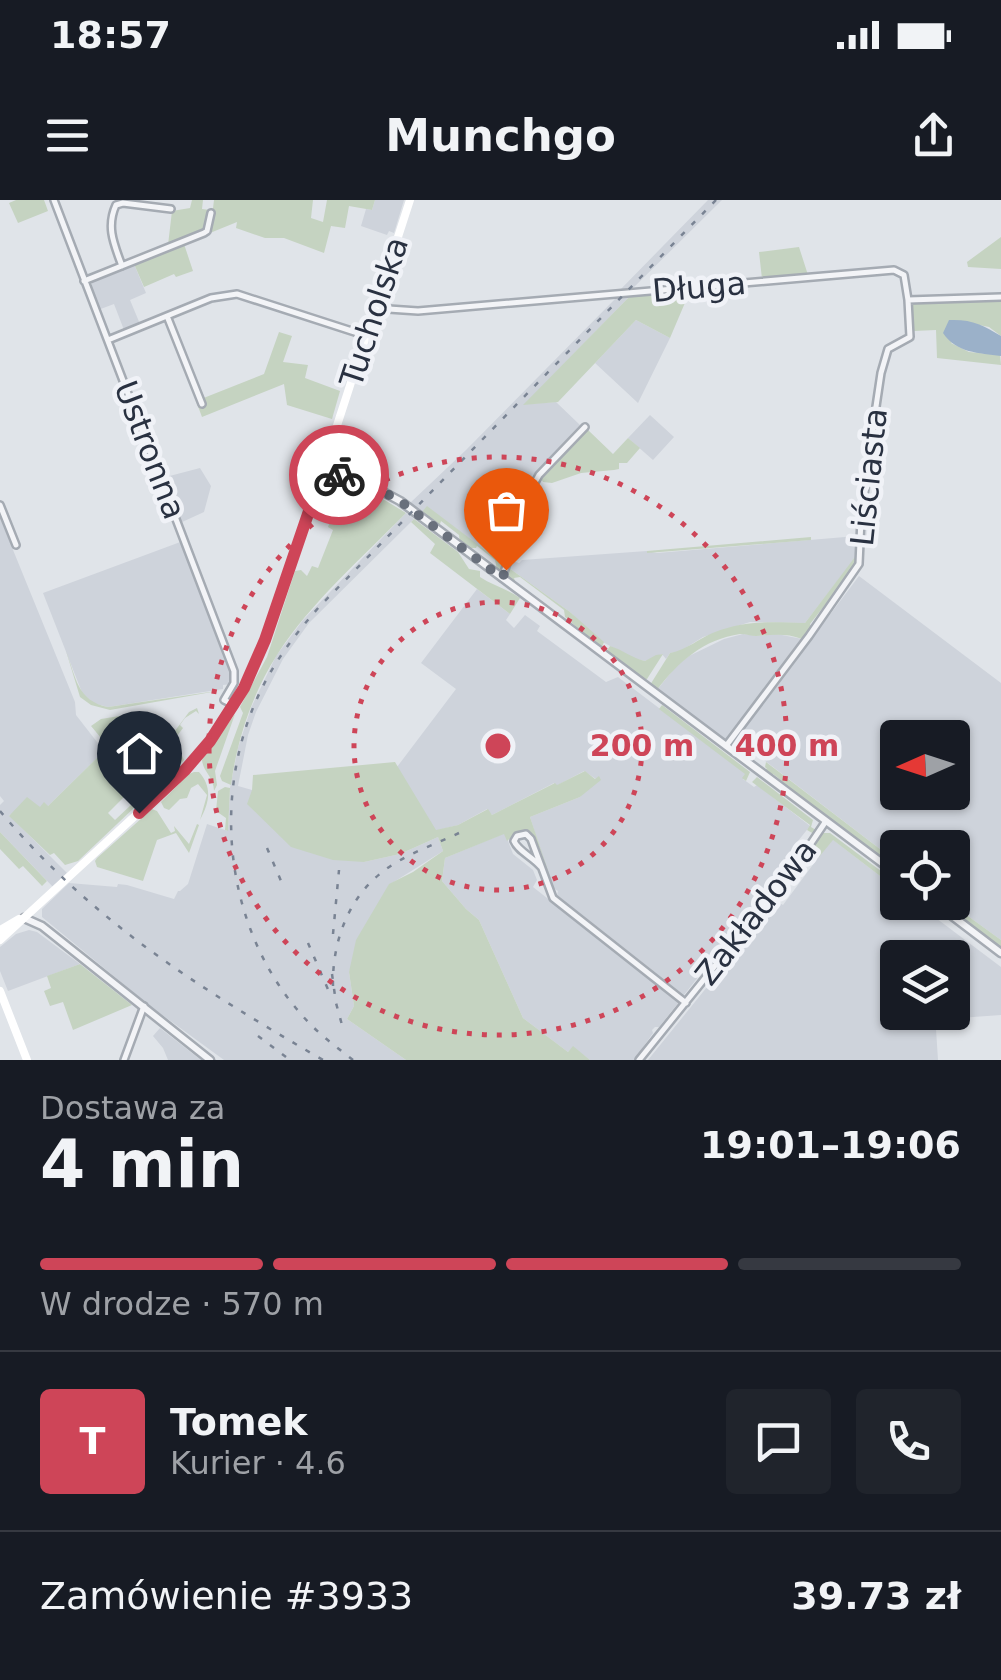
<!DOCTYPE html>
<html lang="pl">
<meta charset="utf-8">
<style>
:root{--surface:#171b24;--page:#20242c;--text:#f1f3f6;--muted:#9ea1a6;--line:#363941;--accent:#ce4558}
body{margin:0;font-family:"DejaVu Sans",sans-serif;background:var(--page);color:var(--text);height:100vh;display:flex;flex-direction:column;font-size:38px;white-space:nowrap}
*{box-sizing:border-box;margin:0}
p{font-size:32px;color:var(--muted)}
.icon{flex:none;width:55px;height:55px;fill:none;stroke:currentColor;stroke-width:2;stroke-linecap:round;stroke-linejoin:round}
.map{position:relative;height:860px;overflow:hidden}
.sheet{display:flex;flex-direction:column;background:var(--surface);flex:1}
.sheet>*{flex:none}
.needle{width:65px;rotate:267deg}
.buttons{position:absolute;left:880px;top:520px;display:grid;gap:20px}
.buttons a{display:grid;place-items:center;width:90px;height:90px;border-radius:10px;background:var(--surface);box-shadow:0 2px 8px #0004;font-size:50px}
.pin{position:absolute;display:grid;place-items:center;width:85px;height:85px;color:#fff;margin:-102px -42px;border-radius:50% 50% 50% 0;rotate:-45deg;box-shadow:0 0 10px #0007}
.pin .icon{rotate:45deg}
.courier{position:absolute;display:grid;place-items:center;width:100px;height:100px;margin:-50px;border:8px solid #ce4558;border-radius:50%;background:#fff;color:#222;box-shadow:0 2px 12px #0007}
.summary em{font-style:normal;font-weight:600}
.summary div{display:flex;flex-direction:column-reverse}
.summary{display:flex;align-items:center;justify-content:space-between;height:170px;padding:0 40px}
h1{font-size:65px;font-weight:600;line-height:75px}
.bar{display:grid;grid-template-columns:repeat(4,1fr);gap:15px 10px;align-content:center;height:120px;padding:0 40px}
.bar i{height:12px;border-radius:8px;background:var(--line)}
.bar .active{background:var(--accent)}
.bar p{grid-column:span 4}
.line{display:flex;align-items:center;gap:25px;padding:0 40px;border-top:2px solid var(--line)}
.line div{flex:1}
.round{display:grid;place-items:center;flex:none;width:105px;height:105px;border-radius:10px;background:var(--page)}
.status{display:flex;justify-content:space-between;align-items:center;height:70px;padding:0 50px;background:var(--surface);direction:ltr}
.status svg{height:28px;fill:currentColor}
header{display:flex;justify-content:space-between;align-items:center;height:130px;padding:0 40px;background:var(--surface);font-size:45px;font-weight:600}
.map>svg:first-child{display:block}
</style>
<div class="status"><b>18:57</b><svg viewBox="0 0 49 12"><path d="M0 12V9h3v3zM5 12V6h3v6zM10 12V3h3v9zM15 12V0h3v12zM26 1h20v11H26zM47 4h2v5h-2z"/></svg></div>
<header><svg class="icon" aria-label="menu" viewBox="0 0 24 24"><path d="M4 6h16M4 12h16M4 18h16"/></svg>Munchgo<svg class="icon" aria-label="share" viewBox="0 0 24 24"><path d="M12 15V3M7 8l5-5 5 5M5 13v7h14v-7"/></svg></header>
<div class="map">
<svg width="1001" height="860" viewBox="0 0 1001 860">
<rect width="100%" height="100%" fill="#e0e4e9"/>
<path fill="#ced3db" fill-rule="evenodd" d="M375,0h29l-10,33 -5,-2 -2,4 -26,-9 5,-17 6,1z
M708,0h14l-92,91 -12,1z
M134,64l12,29 -16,7 10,24 -16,6 -10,-26 -16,6 -7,-18 1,-10z
M631,95l-106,109 31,-2 24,23 -49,52 -23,71 2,1 -5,16 -78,-58 -6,6 -11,-10 56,-53 150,-152z
M636,120l34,18 -32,65 -43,-40z
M650,215l24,22 -21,23 -25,-22z
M200,268l11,18 -7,26 -24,11 -18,-45z
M406,313l8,6 -3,3 -102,101 -26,36 -27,53 -8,23 -10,51 14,4 112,72 36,-8 38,-17 5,14 -54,34 -40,87 5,34 -7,13 59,41h-182l-74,-54 -108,-89v-8l27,-26 48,4 1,-3 9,1 47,14 4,-8h2l8,-7 19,-60 21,7 2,-43 8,-40 13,-40 25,-52 27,-36z
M0,318l75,184 1,13 28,36 -56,55 -39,9 58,58 -14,14 -53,-55v-27l4,-4 -4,-5z
M857,336l2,17 -54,70 -55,-1 -47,15 -24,15 -9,1 -4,6 -4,-5 -17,7 -13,-3 -33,-18 -29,-28 -61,-44 3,-7 7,2 3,-3 125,-9 10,2z
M183,341l49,130v13l-9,1v4l-115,18 -16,-4 -9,-8 -40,-102z
M859,376l142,107v257l-51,-37 2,-1v-54h-54l-1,14 -150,-115 1,-2 -10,-8zM898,538h54v54h-54z
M477,389l33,25 -4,6 8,8 11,-13 15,11 -3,5 69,51 12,-5 128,97 -3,5 11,8 3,-2 53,41 -12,15 2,3 -42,55 -4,3 -3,8 -67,85 -127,-100 1,-4 -5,-3 -23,-71 50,-20 16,-18 -12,-8 -28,15 -2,-3 -62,32 -5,-6 -29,16 -23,6 -38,-64 59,-78 -35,-26z
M743,434l15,2 19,-2 25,5 -74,100 -3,2 -68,-51 20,-25 12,-9 35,-17z
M146,537l29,33 -26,24 -30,-35z
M505,633l8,21 20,16 4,10 -4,7 146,115 -20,25h-4l-3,3 1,3 -19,27h-44l-17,-13 -5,5 -45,-34 -44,-98 -13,-11 -24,-28 3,-23z
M832,639l65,50 1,13 18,1 85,64v48l-56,4 -9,10 2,31h-290l93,-115 2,1 20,-27 2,1 7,-8 -1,-6 5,-5 7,4zM898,758h54v54h-54z
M29,730l8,2 43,32 -72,27 -8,-20v-24l16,-13z
M160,828l32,25 9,7h-33l-5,-12 -10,-12z"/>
<path fill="#c5d3c1" d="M16,0h28l4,11 -30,12 -9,-20z
M192,0h11l-1,9 8,1 -2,14 -12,10 -28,11 4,-34 18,-3z
M214,0h99l-2,18 12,4 4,-22h48l-3,10 -23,-4 -4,22 -14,-2 -7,27 -40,-15h-19l-29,-10 1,-6 -27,11z
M1001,37v32l-33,-2 -1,-5z
M184,44l9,27 -17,6 -2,-3 -30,13 -10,-23z
M799,47l9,28 -46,4 -3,-27z
M690,91l-20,47 -34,-18 -78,82 -35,3 108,-110z
M1001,99v37l-12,-9 -20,-4 -18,20 18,9 31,3 1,10 -64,-7 -1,-28 -22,1 -3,-25 3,-3z
M279,132l13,4 -9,26 25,3 -3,13 35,13 -8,28 -45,-14 -3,-21 -82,33 -6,-16 68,-27z
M588,230l25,24 15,-16 12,10 -13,15h-8v6l-5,1 -33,3 -29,10 -9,-1 -2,-3z
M343,283l30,10 33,20c-43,44 -96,90 -129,142 -25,39 -40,85 -46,130l-9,-4 -2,-5 23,-63 -3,-6 27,-50 28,-86 6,-1 6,6 5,-10 6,2 15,-38 -5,-3 7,-18 4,1 6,-19 -4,-3z
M427,306l78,59 -2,5h-6l-2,-10 -18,-14 -1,2h-9l-7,-5 -1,-8 -18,-14 -1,3h-5l-14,-11z
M414,319l44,33 11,17 11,2v6c12,8 27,12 40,21l-10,16 -80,-61 5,-9 -24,-22z
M857,336l2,20 -5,12 -44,56 1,3 -9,12c-16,-6 -30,-4 -46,-3 -5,0 -10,-2 -16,-2 -36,5 -62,28 -83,56l-7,-5 20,-32c17,-3 29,-15 45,-21 30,-12 58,-10 90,-9l53,-70z
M811,337v3l-164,13v-2z
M509,368l61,44 34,30 -2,5c-11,-4 -26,-22 -37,-30l-1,-7 -44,-33 -6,1 1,3h-4l-4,-8z
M610,446c13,4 22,12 35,15l11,-6 7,-1 -16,25 -4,1 -37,-28z
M66,451c10,26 11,50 42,56l115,-17 -113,20 -19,-5 -11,-8z
M662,505l88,67 -4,9 -4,-3 3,-4 -86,-65z
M197,508l2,6 -3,-3 -11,7 -5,7 3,3 -6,8 3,2 -3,6 7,16 -9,10 -29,-33 -26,22 29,35 -9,8 6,-10 -55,-66 10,-7 37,-6 28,30 23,-31z
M235,514l-20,57 2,14 -3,6c0,-14 -11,-19 -12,-31z
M104,551l28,34 -1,10 -4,-1 -19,19 7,7 17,-16 4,2 -58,55 -13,4 -11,-12 -4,2 -41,-39 18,-19 13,10 4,-5 4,4z
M395,562l41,68 22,-5 30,-16 4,6 63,-32 2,2 28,-14 10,8 4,-3 2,4 -21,17 -50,20 24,71 -2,2c-4,-13 -12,-62 -31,-59 -4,1 -10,7 -14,10l-3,-7 -59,24 -3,23 24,28 13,11 44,98 45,34 5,-6 17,14h-184l-59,-41 7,-13 -5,-34 7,-32 33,-56 24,-12 30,-21 -5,-14 -38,17 -36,8 -31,-2 -42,-13 -44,-43 5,-14 1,-15z
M766,562l131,100v10c-32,-24 -62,-49 -95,-72 -11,-8 -18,-18 -29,-26l-1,3 -7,-8h2l-2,-2z
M194,572h5c14,16 10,31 1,48l7,-25 -9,-11 -7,4 -4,10 -7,1 -11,11 -5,-2 -3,-6 28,-28z
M757,577l56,43 -2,7 5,3 -2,4 -7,-4 3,-5 -58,-43z
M225,587l5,1 -2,43 -3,-1 1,-12 -10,-7 2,-20z
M152,609l5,2 14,22 4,-2 -1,-5 15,18 8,-20 2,1 -10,28 -13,-20 -19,7 -14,41 -46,-14 -2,-6 2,-3z
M0,632l47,49 -5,5 -19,-20 -4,3 -19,-20z
M820,633h10l67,50v6l-64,-49 -14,17 -4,-10 -2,1z
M938,703h12l51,37v10z
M80,764l52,41 -59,25 -10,-28 -13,4 -6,-15 7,-3 -4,-12z"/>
<path fill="#9bb1c9" d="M949,120c23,-1 34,5 52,16v20c-22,-3 -45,-3 -58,-23z"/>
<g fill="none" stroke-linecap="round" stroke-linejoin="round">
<g stroke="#a5abb3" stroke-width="10">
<path id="minor" d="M54,0l180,471v12l-10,17 10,5
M122,66c-8,-22 -16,-39 -6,-61l7,-2 48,6
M84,81l120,-48 3,-2 4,-18
M374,108l44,3 476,-41 10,5 4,25 93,-3
M167,116l35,88
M108,140l103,-42 26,-4 127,41
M0,305l16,40
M502,378l32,-94 5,-9 46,-48
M726,546l83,-110 50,-72 2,-45 10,-79 10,-67 7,-24 22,-12 -2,-37
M541,667c-8,-10 -23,-16 -27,-26l3,-5 9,-2 5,5 22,59 133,105
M124,860l20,-54
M639,860l158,-196 29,-43"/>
</g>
<g stroke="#a5abb3" stroke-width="11">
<path id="tertiary" d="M323,270l51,17 26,14 498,374
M934,702l67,51
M24,718l18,8 168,134"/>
</g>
<use href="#minor" stroke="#f3f4f7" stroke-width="5"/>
<use href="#tertiary" stroke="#f3f4f7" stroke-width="6"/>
<path stroke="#fff" stroke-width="8" d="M0,730l19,-11
M0,740l185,-170c71,-79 93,-168 126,-266 34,-101 66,-203 99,-304
M0,791l27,69"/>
<path stroke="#798393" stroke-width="2.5" stroke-dasharray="5 10" stroke-linecap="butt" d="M0,611c93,111 199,177 323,249
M267,648l17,40
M333,734l6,-64
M308,743l22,51
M332,774l4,29 6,22
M333,786c-1,-42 14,-86 48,-113 22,-18 53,-28 78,-40
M258,836l32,24
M353,860c-18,-14 -37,-28 -52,-46 -77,-87 -91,-222 -39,-326 15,-30 35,-56 57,-81l397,-407"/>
</g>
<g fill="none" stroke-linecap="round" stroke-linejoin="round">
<path stroke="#69707c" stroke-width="10" stroke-dasharray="0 18" d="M339,275l35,12 26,14 102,77 4,-8"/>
<path stroke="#ce4558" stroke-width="12" d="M139,613l46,-43 25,-29 34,-53 21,-48 58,-170 16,5"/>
</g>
<g fill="none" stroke="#ce4558" stroke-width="5" stroke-dasharray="5 10">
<circle cx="498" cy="546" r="144"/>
<circle cx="498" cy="546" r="289"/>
</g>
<g text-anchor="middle" stroke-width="9" stroke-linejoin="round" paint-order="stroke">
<g font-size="32" fill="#293141" stroke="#f0f2f7">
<text transform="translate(699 87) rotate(-5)" y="11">Długa</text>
<text transform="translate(374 112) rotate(-72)" y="11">Tucholska</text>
<text transform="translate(150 250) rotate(69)" y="11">Ustronna</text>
<text transform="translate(869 277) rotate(-84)" y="11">Liściasta</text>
<text transform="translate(756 712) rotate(-52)" y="11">Zakładowa</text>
</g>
</g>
<circle cx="498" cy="546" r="15" fill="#ce4558" stroke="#f0f2f7" stroke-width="5"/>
<g font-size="30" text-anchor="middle" font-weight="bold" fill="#ce4558" stroke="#f0f2f7" stroke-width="9" stroke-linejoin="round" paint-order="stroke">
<text x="642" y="556">200 m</text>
<text x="787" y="556">400 m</text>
</g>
</svg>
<div class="buttons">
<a><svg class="needle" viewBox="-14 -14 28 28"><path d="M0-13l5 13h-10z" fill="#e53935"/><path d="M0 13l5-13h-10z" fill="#9ea1a6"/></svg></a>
<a><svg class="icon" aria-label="locate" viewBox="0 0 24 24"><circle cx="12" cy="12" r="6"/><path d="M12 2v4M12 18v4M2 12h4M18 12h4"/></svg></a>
<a><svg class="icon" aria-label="layers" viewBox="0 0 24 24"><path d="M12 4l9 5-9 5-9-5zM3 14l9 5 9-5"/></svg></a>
</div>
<div class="pin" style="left:506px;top:370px;background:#ea580c"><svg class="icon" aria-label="bag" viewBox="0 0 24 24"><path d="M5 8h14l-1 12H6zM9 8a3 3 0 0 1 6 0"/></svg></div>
<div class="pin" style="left:139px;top:613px;background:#1f2937"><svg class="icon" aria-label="home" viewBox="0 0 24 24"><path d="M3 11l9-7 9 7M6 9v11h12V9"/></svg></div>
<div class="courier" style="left:339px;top:275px"><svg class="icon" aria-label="bike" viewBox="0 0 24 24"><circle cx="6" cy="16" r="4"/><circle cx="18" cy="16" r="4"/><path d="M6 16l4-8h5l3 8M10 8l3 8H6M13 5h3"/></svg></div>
</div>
<section class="sheet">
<div class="summary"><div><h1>4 min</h1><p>Dostawa za</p></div><em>19:01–19:06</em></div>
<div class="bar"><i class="active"></i><i class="active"></i><i class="active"></i><i></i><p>W drodze · 570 m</p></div>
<div class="line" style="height:180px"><b class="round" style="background:var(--accent);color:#fff">T</b><div><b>Tomek</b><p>Kurier · 4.6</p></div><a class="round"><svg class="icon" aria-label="chat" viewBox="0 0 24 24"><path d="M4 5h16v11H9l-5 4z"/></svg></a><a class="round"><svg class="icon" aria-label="phone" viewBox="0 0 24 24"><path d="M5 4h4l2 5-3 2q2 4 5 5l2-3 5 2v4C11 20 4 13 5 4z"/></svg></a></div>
<div class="line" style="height:130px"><div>Zamówienie #3933</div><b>39.73 zł</b></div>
</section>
